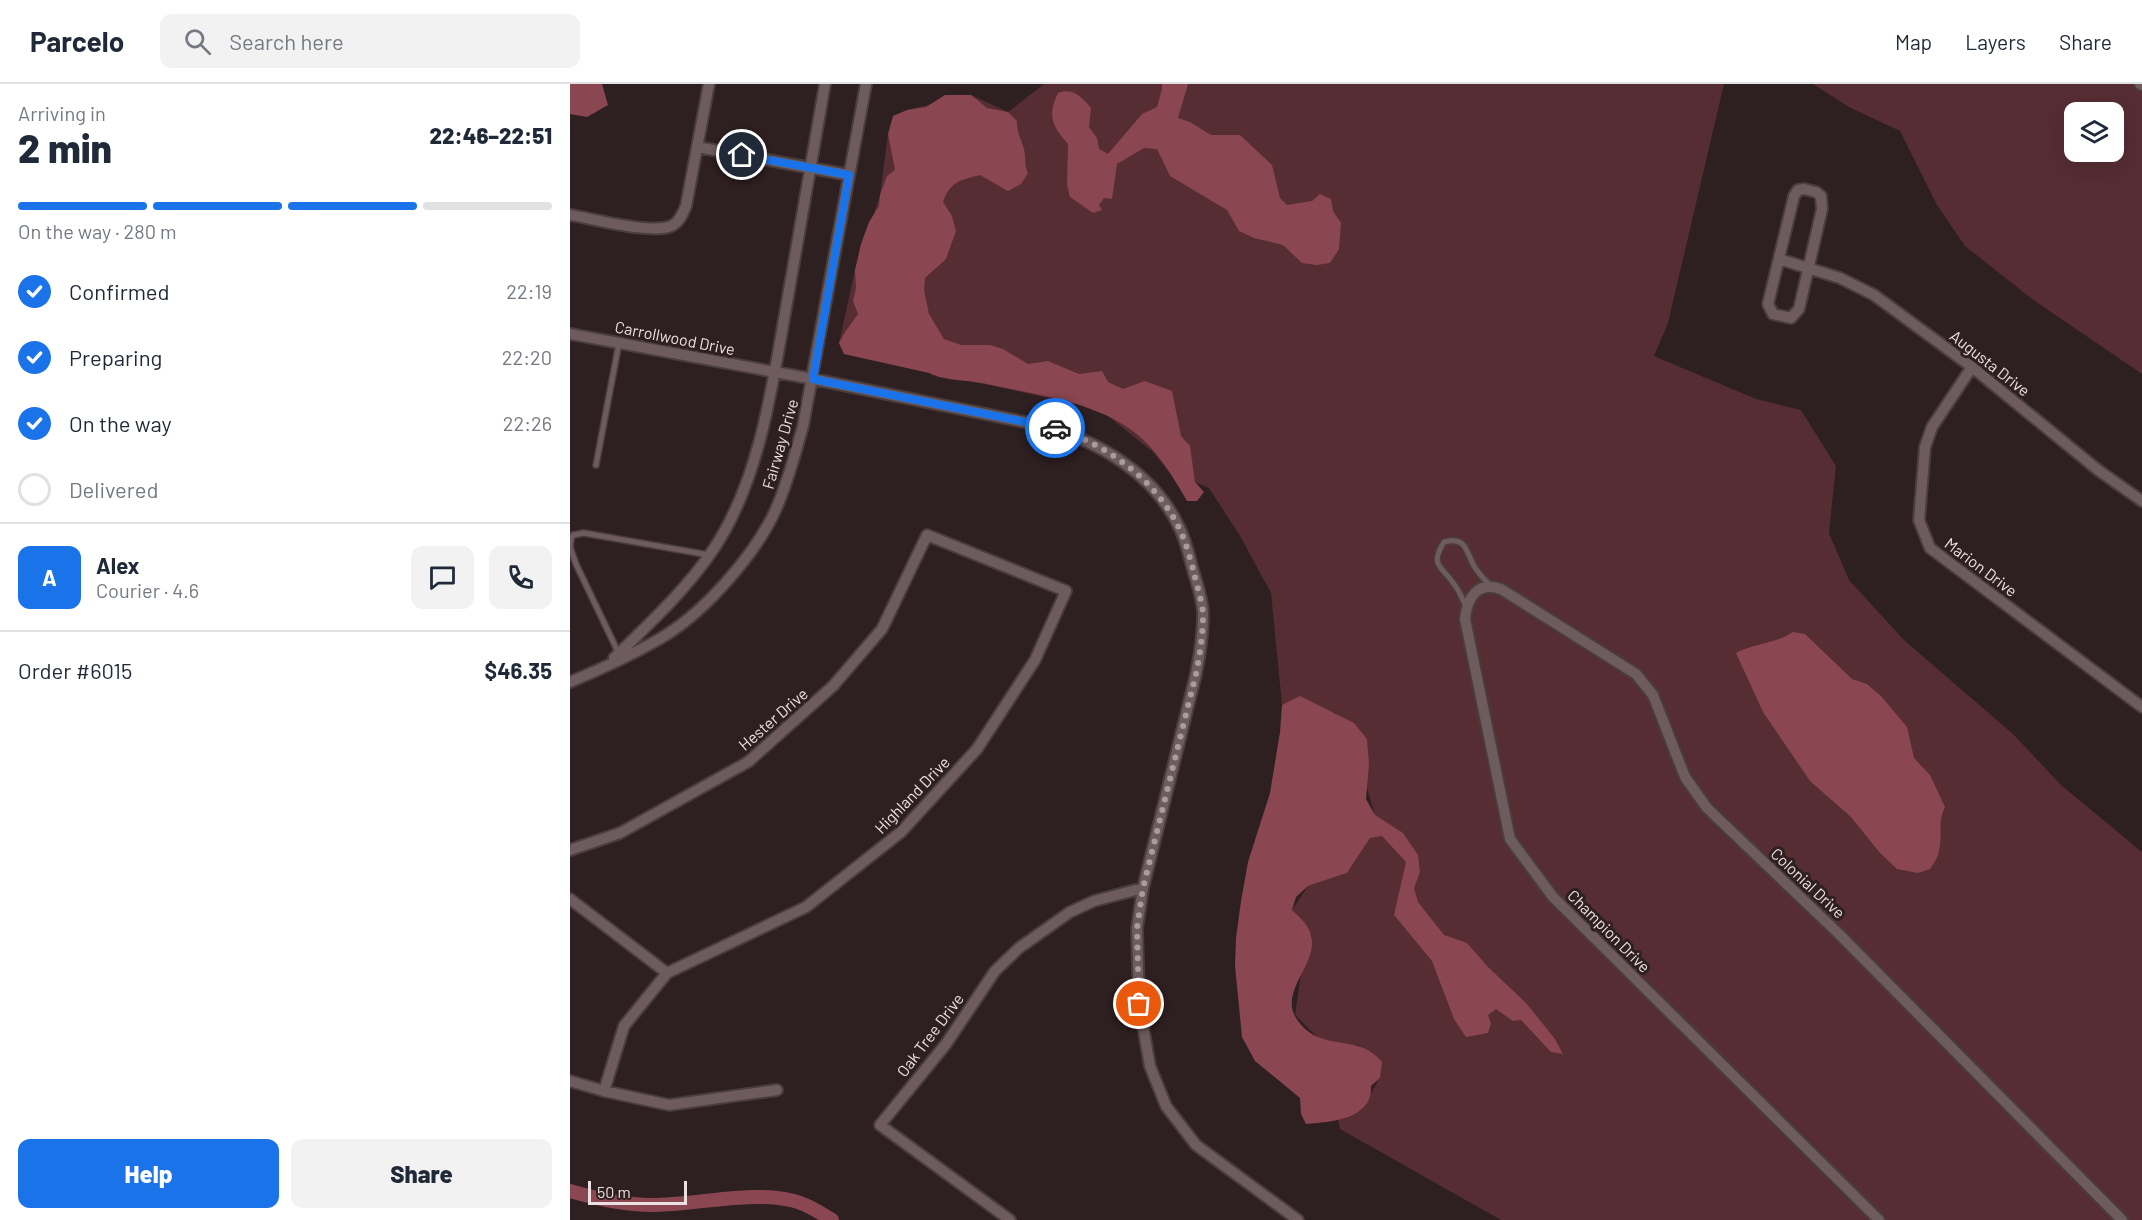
<!DOCTYPE html>
<meta charset="utf-8">
<style>
:root{--surface:#fff;--page:#f2f2f3;--text:#1f2937;--muted:#747a83;--line:#e0e1e3;--accent:#1a73e8}
body{margin:0;font-family:Barlow,sans-serif;background:var(--page);color:var(--text);height:100vh;display:flex;flex-direction:column;font-size:22px;white-space:nowrap}
*{box-sizing:border-box;margin:0}
p{font-size:20px;color:var(--muted)}
.icon{flex:none;width:33px;height:33px;fill:none;stroke:currentColor;stroke-width:2;stroke-linecap:round;stroke-linejoin:round}
.map{position:relative;flex:1;overflow:hidden}
.sheet{display:flex;flex-direction:column;background:var(--surface);width:570px}
.sheet>*{flex:none}
.tools{position:absolute;left:1494px;top:18px;display:grid;gap:12px}
.tools a{display:grid;place-items:center;width:60px;height:60px;border-radius:12px;background:var(--surface);box-shadow:0 6px 24px #0002;font-size:30px}
.scale{position:absolute;left:18px;bottom:15px;width:99px;box-sizing:border-box;padding-left:6px;border:3px solid #ebe0e1;border-top:0;font-size:16px;line-height:21px;white-space:nowrap;color:#ebe0e1;-webkit-text-stroke:4px #2e1f21;paint-order:stroke}
.pin{position:absolute;display:grid;place-items:center;width:51px;height:51px;color:#fff;margin:-26px;border:3px solid #fff;border-radius:50%;box-shadow:0 2px 6px #0007}
.courier{position:absolute;display:grid;place-items:center;width:60px;height:60px;margin:-30px;border:4px solid #1a73e8;border-radius:50%;background:#fff;color:#222;box-shadow:0 2px 8px #0007}
.overview em{font-style:normal;font-weight:800}
.overview div{display:flex;flex-direction:column-reverse}
.overview{display:flex;align-items:center;justify-content:space-between;height:102px;padding:0 18px}
h1{font-size:39px;font-weight:800;line-height:45px}
.bar{display:grid;grid-template-columns:repeat(4,1fr);gap:9px 6px;align-content:center;height:72px;padding:0 18px}
.bar i{height:8px;border-radius:4px;background:var(--line)}
.bar .current{background:var(--accent)}
.bar p{grid-column:span 4}
.line{display:flex;align-items:center;gap:15px;padding:0 18px;border-top:2px solid var(--line)}
.line div{flex:1}
.round{display:grid;place-items:center;flex:none;width:63px;height:63px;border-radius:12px;background:var(--page)}
ol{padding:0 18px;list-style:none}
li{display:flex;align-items:center;gap:18px;height:66px}
li p{margin-inline-start:auto}
li .icon{padding:6px;border-radius:50%;background:var(--accent);color:#fff;stroke-width:4}
li:last-child{color:var(--muted)}
li i{width:33px;height:33px;border:3px solid var(--line);border-radius:50%}
.cta{display:flex;gap:12px;margin-top:auto;padding:12px 18px}
.cta a{flex:1;height:69px;border-radius:12px;background:var(--accent);color:#fff;font-size:24px;font-weight:800;line-height:69px;text-align:center}
.cta a+a{background:var(--page);color:var(--text)}
header{display:flex;align-items:center;gap:36px;box-sizing:border-box;height:84px;padding:0 30px;background:var(--surface);border-bottom:2px solid var(--line)}
header strong{font-size:28px}
nav{display:flex;gap:33px;margin-inline-start:auto;font-size:21px}
.search{width:420px;height:54px;background:var(--page);display:flex;align-items:center;gap:15px;box-sizing:border-box;padding:0 21px;border-radius:12px;color:var(--muted);font-size:22px}
main{display:flex;flex:1;min-height:0}
.map>svg:first-child{display:block}
</style>
<header>
<strong>Parcelo</strong>
<div class="search"><svg class="icon" aria-label="search" viewBox="0 0 24 24"><circle cx="10" cy="10" r="6"/><path d="M15 15l6 6"/></svg>Search here</div>
<nav><a>Map</a><a>Layers</a><a>Share</a></nav>
</header>
<main>
<section class="sheet">
<div class="overview"><div><h1>2 min</h1><p>Arriving in</p></div><em>22:46–22:51</em></div>
<div class="bar"><i class="current"></i><i class="current"></i><i class="current"></i><i></i><p>On the way · 280 m</p></div>
<ol>
<li><svg class="icon" aria-label="check" viewBox="0 0 24 24"><path d="M5 12l5 5 9-10"/></svg>Confirmed<p>22:19</p></li>
<li><svg class="icon" aria-label="check" viewBox="0 0 24 24"><path d="M5 12l5 5 9-10"/></svg>Preparing<p>22:20</p></li>
<li><svg class="icon" aria-label="check" viewBox="0 0 24 24"><path d="M5 12l5 5 9-10"/></svg>On the way<p>22:26</p></li>
<li><i></i>Delivered</li>
</ol>
<div class="line" style="height:108px"><b class="round" style="background:var(--accent);color:#fff">A</b><div><b>Alex</b><p>Courier · 4.6</p></div><a class="round"><svg class="icon" aria-label="chat" viewBox="0 0 24 24"><path d="M4 5h16v11H9l-5 4z"/></svg></a><a class="round"><svg class="icon" aria-label="phone" viewBox="0 0 24 24"><path d="M5 4h4l2 5-3 2q2 4 5 5l2-3 5 2v4C11 20 4 13 5 4z"/></svg></a></div>
<div class="line" style="height:78px"><div>Order #6015</div><b>$46.35</b></div>
<div class="cta"><a>Help</a><a>Share</a></div>
</section>
<div class="map">
<svg width="1572" height="1136" viewBox="0 0 1572 1136">
<rect width="100%" height="100%" fill="#2e1f21"/>
<path fill="#552d33" fill-rule="evenodd" d="M474,0h680l-56,239 -14,33 102,43 45,11 35,56 -7,67 20,47 55,60 109,94 48,51 81,67v368h-641l-161,-91 -2,-10 24,-9 18,-33 -20,-31 -41,-7 -24,-24 6,-41 11,-38 -20,-26 16,-24 39,-13 23,-35 5,-23 -9,-30 -30,-72 -54,-8 -11,-112 -31,-57 -31,-48 -14,-6 -22,-5 -20,-25 -45,-36 -31,-12 -233,-50 -5,-11 16,-73 25,-75 8,-61 19,-24 64,-15 37,17z
M1243,0h329v290l-110,-75 -67,-53 -28,-41 -37,-74 -51,-24zM1504,28h40v40h-40z"/>
<path fill="#8a4651" d="M0,0h32l6,21 -21,12 -17,-3z
M592,0h26l-10,34 12,4 21,13h29l32,30 8,33 7,7 25,-4 8,-7 11,5 2,12 8,12 -2,26 -9,14 -13,2 -15,-2 -19,-18 -29,-7 -15,-7 -12,-21 -57,-34 -13,-27 -13,-1 -27,16 -5,35 -8,-1 -5,7 3,5 -9,3 -23,-16 -3,-12 1,-41c-16,-18 -21,-28 -10,-51 15,-6 24,4 33,15l-2,19 8,11 2,11 9,5 34,-40 15,-7 5,-18z
M375,11h26l16,13 21,4 9,9c0,13 4,17 7,28 2,9 0,16 4,24l-7,11 -13,7 -28,-16c-20,5 -30,7 -37,27l9,14 4,15 -10,28 -21,19 -1,12 5,24 15,25 17,6h29l13,4 25,15 20,-3 31,13 23,-3 6,11 15,7 22,-8 27,10 9,45 9,10 5,36 9,10 -7,9h-10c-13,-23 -29,-49 -49,-66 -41,-34 -101,-40 -151,-51 -18,-4 -43,-3 -58,-11l-85,-19 -5,-11 6,-11 13,-18 -5,-13 3,-13 -1,-18 6,-26 8,-22 10,-16 1,-11 7,-19 8,-6 -7,-36 5,-18 14,-6 19,-3z
M1223,548l12,2 47,45 15,5 14,12 26,31 7,31 16,17 15,32c-8,16 -2,27 -6,44 -1,7 -6,13 -9,18l-12,4 -21,-4 -17,-16 -29,-36 -41,-36 -47,-69 -27,-59c19,-10 39,-9 57,-21z
M730,612l54,27 13,16 2,25 -3,35 9,16 28,18 15,22 2,17 -6,16 4,14 26,33 23,8 21,24 38,36 29,36 8,15 -12,-2 -30,-32 -8,1 -17,-12 -8,6 3,8 -3,10 -22,4 -12,-18 -22,-58 -38,-46 12,-53 -24,-26 -12,2 -23,35 -39,13 -12,11 -4,13c7,7 16,14 19,25 8,28 -32,56 -15,83 24,37 61,13 86,44l-2,16 -9,8c2,33 -39,36 -65,38l-5,-10 -1,-16 -45,-37 -13,-24 -7,-71 1,-28 5,-37 7,-39 22,-69 10,-61 2,-27z"/>
<g fill="none" stroke-linecap="round" stroke-linejoin="round">
<path stroke="#8a4651" stroke-width="14" d="M0,1107c27,8 54,14 82,14 42,0 97,-14 138,-5 15,3 29,12 42,20"/>
<g stroke="#493d3e" stroke-width="8">
<path id="service" d="M26,381l23,-122
M896,522c-4,-7 -7,-16 -12,-22 -12,-18 -25,-18 -10,-42 22,-6 22,9 30,24 4,7 10,13 16,19
M49,570l-43,-90 -6,-17 1,-8 2,-4 11,-2 125,22"/>
</g>
<g stroke="#493d3e" stroke-width="14">
<path id="minor" d="M1570,0l2,1
M127,63l152,28
M1234,105l12,3 5,4 1,13 -23,100 -8,9 -18,-4 -5,-10 26,-108 4,-6z
M0,131c21,3 86,21 103,10 7,-4 10,-12 13,-19l23,-122
M1209,175l61,19 34,17 98,72 126,103 44,31
M0,250l243,45 236,48c52,16 106,48 130,100 7,13 10,29 14,43 4,14 10,30 10,45 0,20 -3,39 -7,59l-53,214 -6,40 2,76 11,62 16,40 30,39 102,75
M1402,283l-40,60 -7,20 -6,73 11,28 212,159
M44,574c36,-35 74,-70 101,-111 45,-69 57,-160 71,-239 13,-75 26,-149 39,-224
M0,598c31,-13 62,-27 91,-44 43,-25 95,-84 115,-129 12,-27 19,-55 27,-83l63,-342
M0,766l50,-17 128,-71 85,-76 49,-57 45,-94 139,56 -31,69 -58,89 -76,83 -95,75 -139,66 -43,53 -20,65
M0,815l97,74
M0,997l34,10 65,14 108,-15
M440,1136l-130,-95 66,-81 49,-73 24,-23 51,-36 24,-11 49,-13
M1309,1136l-326,-323 -43,-58 -45,-220c2,-22 13,-38 36,-30l135,85 17,21 32,82 22,31 132,126 283,286"/>
</g>
<use href="#service" stroke="#6e5b5d" stroke-width="5"/>
<use href="#minor" stroke="#6e5b5d" stroke-width="10"/>
</g>
<g fill="none" stroke-linecap="round" stroke-linejoin="round">
<path stroke="#a99c9e" stroke-width="6" stroke-dasharray="0 10.8" d="M485,344c50,16 99,50 123,98 7,13 11,29 15,43 3,14 9,31 10,45 0,20 -3,40 -7,60l-53,214 -6,40 2,76"/>
<path stroke="#1a73e8" stroke-width="8" d="M172,71l107,20 -36,204 242,49"/>
</g>
<g text-anchor="middle" stroke-width="6" stroke-linejoin="round" paint-order="stroke">
<g font-size="16" fill="#ebe0e1" stroke="#2e1f21">
<text transform="translate(105 254) rotate(11)" y="6">Carrollwood Drive</text>
<text transform="translate(1420 279) rotate(38)" y="6">Augusta Drive</text>
<text transform="translate(210 360) rotate(-74)" y="6">Fairway Drive</text>
<text transform="translate(1411 483) rotate(37)" y="6">Marion Drive</text>
<text transform="translate(203 635) rotate(-41)" y="6">Hester Drive</text>
<text transform="translate(342 711) rotate(-46)" y="6">Highland Drive</text>
<text transform="translate(1238 799) rotate(43)" y="6">Colonial Drive</text>
<text transform="translate(1039 847) rotate(45)" y="6">Champion Drive</text>
<text transform="translate(360 951) rotate(-53)" y="6">Oak Tree Drive</text>
</g>
</g>
</svg>
<div class="tools">
<a><svg class="icon" aria-label="layers" viewBox="0 0 24 24"><path d="M12 4l9 5-9 5-9-5zM3 14l9 5 9-5"/></svg></a>
</div>
<div class="scale">50 m</div>
<div class="pin" style="left:569px;top:920px;background:#ea580c"><svg class="icon" aria-label="bag" viewBox="0 0 24 24"><path d="M5 8h14l-1 12H6zM9 8a3 3 0 0 1 6 0"/></svg></div>
<div class="pin" style="left:172px;top:71px;background:#1f2937"><svg class="icon" aria-label="home" viewBox="0 0 24 24"><path d="M3 11l9-7 9 7M6 9v11h12V9"/></svg></div>
<div class="courier" style="left:485px;top:344px"><svg class="icon" aria-label="car" viewBox="0 0 24 24"><path d="M5 17H2v-5l4-1 3-4h7l3 4 3 1v5h-3M9 17h6M6 11h13"/><circle cx="7" cy="17" r="2"/><circle cx="17" cy="17" r="2"/></svg></div>
</div>
</main>
